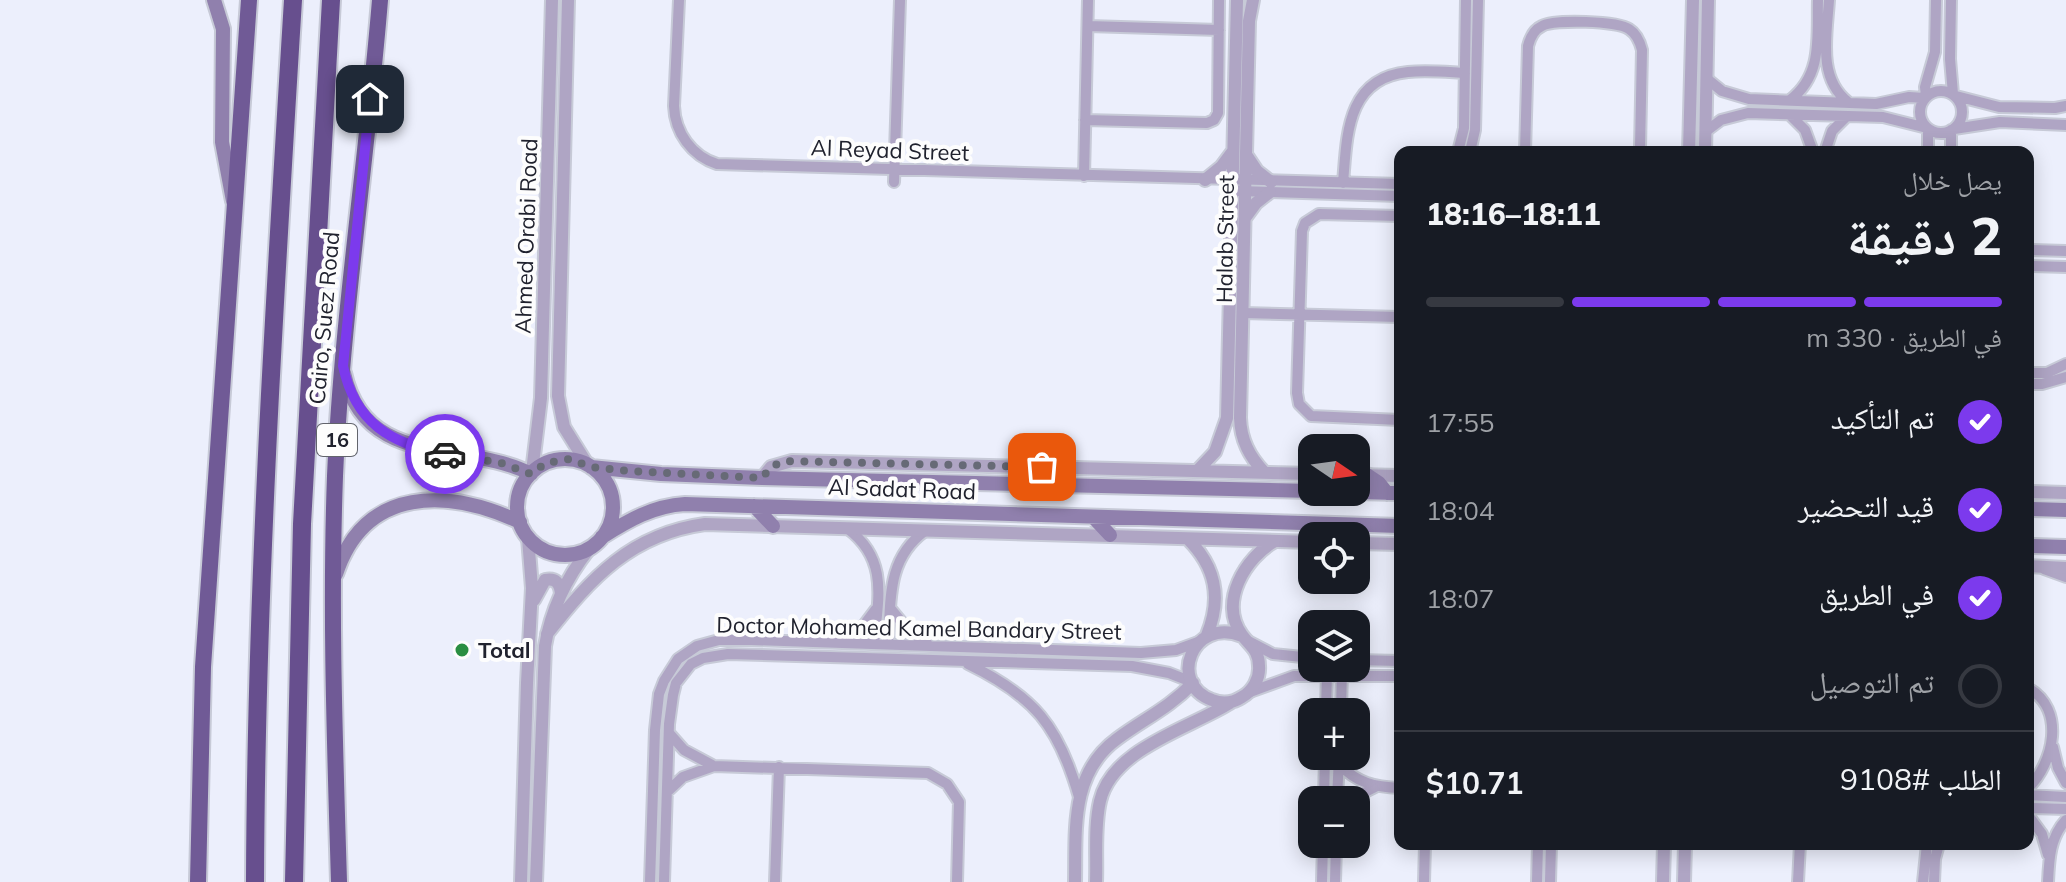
<!DOCTYPE html>
<html lang="ar">
<meta charset="utf-8">
<style>
:root{--surface:#171b24;--page:#242831;--text:#f1f3f6;--muted:#9ea1a6;--line:#363941;--accent:#7c3aed}
body{margin:0;font-family:Mulish,"Noto Naskh Arabic",sans-serif;background:var(--page);color:var(--text);direction:rtl;height:100vh;display:flex;flex-direction:column;font-size:30px;white-space:nowrap}
*{box-sizing:border-box;margin:0}
p{font-size:26px;color:var(--muted)}
.icon{flex:none;width:44px;height:44px;fill:none;stroke:currentColor;stroke-width:2;stroke-linecap:round;stroke-linejoin:round}
.map{position:relative;flex:1;overflow:hidden;direction:ltr}
.drawer{position:absolute;left:1394px;top:146px;width:640px;height:704px;display:flex;flex-direction:column;background:var(--surface);border-radius:16px;box-shadow:0 4px 20px #0003;direction:rtl}
.drawer>*{flex:none}
.needle{width:52px;rotate:103deg}
.fabs{position:absolute;left:1298px;top:434px;display:grid;gap:16px}
.fabs a{display:grid;place-items:center;width:72px;height:72px;border-radius:16px;background:var(--surface);box-shadow:0 4px 20px #0003;font-size:40px}
.pin{position:absolute;display:grid;place-items:center;width:68px;height:68px;color:#fff;margin:-34px;border-radius:16px;box-shadow:0 4px 12px #0006}
.courier{position:absolute;display:grid;place-items:center;width:80px;height:80px;margin:-40px;border:6px solid #7c3aed;border-radius:50%;background:#fff;color:#222;box-shadow:0 2px 10px #0007}
.overview em{font-style:normal;font-weight:800}
.overview div{display:flex;flex-direction:column-reverse}
.overview{display:flex;align-items:center;justify-content:space-between;height:136px;padding:0 32px}
h1{font-size:52px;font-weight:800;line-height:60px}
.bar{display:grid;grid-template-columns:repeat(4,1fr);gap:12px 8px;align-content:center;height:96px;padding:0 32px}
.bar i{height:10px;border-radius:6px;background:var(--line)}
.bar .selected{background:var(--accent)}
.bar p{grid-column:span 4}
.line{display:flex;align-items:center;gap:20px;padding:0 32px;border-top:2px solid var(--line)}
.line div{flex:1}
ol{padding:0 32px;list-style:none}
li{display:flex;align-items:center;gap:24px;height:88px}
li p{margin-inline-start:auto}
li .icon{padding:8px;border-radius:50%;background:var(--accent);color:#fff;stroke-width:4}
li:last-child{color:var(--muted)}
li i{width:44px;height:44px;border:4px solid var(--line);border-radius:50%}
.map>svg:first-child{display:block}
</style>
<div class="map">
<svg width="2066" height="882" viewBox="0 0 2066 882">
<rect width="100%" height="100%" fill="#eceffc"/>
<g fill="none" stroke-linecap="round" stroke-linejoin="round">
<g stroke="#c7cad7" stroke-width="14">
<path id="minor" d="M679,0l-5,106c1,27 18,50 43,58l683,20
M1829,0c-2,34 -12,78 19,102
M1951,0l-1,59 3,35
M1088,26l131,4
M1706,78l16,13 27,8 127,5 33,-7 15,1
M1920 112a21 21 0 1 1 42 0a21 21 0 1 1-42 0Z
M1926,96l-1,-9 10,-35 1,-52
M1956,96l43,11 56,1 11,-2
M1790,100c33,-25 27,-63 28,-100
M1790,115l15,15 8,22
M1085,120l122,3 7,-3 4,-7 1,-113
M1954,129l46,-7 66,3
M1705,132l16,-12 27,-7 135,4 44,11
M1458,152l6,-24 2,-128
M1470,152l5,-22 3,-130
M1525,152l3,-106c2,-8 5,-16 14,-20 12,-7 76,-5 87,3 8,5 11,13 13,21l-2,98
M1825,152l7,-21 14,-14
M1928,152v-22
M1951,152v-22
M1084,176l4,-176
M894,182l6,-182
M1343,183c4,-47 3,-105 65,-111 19,-2 38,0 57,1
M1238,191l162,5
M1400,216l-81,-2 -14,9 -3,8 -5,162 2,11 12,12 89,4
M2028,250l38,1
M2028,266l38,1
M1243,313l157,4
M2028,373h19l19,-9
M2028,384h14l24,-7
M848,529c41,31 30,70 26,115
M2044,569l22,8
M890,608l19,23 18,12
M837,642l27,-17 12,-16
M1250,642l23,12 39,4
M888,644c3,-42 -2,-85 37,-113
M1356,660l44,1
M968,664c66,32 91,62 111,133
M2028,688c38,21 26,75 0,100
M1250,692l44,-16h106
M1326,712l1,-42
M1341,712l1,-44
M669,733l15,17 28,15
M2053,747l5,21 8,15
M1339,764c18,19 35,23 61,24
M667,792l16,-15 31,-11 214,7 19,11 12,18 -2,80
M2028,795l38,2
M1324,800l1,-44
M1337,800l2,-44
M1349,800l26,-13
M2028,808l38,1
M2028,815l14,19 6,21
M650,882l5,-152 4,-36 5,-13 14,-22 19,-13 22,-6h33l389,13 35,-3 22,-8
M664,882l5,-158 4,-29 3,-12 15,-19 12,-6 25,-4 404,12 37,7 23,9
M775,882l4,-115
M1322,882l1,-38
M1335,882l1,-38
M1424,882l1,-38
M1537,882l1,-38
M1550,882l1,-38
M1798,882l2,-38
M1923,882l4,-38
M1934,882l1,-23 4,-15
M2048,882c1,-23 2,-45 18,-62"/>
</g>
<g stroke="#c7cad7" stroke-width="16">
<path id="tertiary" d="M568,0l-10,396 6,31 23,37
M1253,0l-4,21 -9,397c1,22 9,38 24,54
M1689,152l4,-152
M1705,152l3,-152
M1247,156l10,15 14,11
M1205,180l16,-13 12,-16
M1245,218l11,-15 14,-11
M1198,470l17,-18 12,-34 10,-418
M532,472l9,-74 11,-398
M1356,475l44,1
M762,478l9,-11 21,-6 520,13
M2028,492l38,1
M1188,539c28,28 34,59 19,96
M1356,543l44,1
M2028,566l38,2
M534,600l11,-20c11,-2 15,3 16,14
M547,634c44,-56 84,-100 158,-110l607,18
M1242,636c-50,-20 -75,48 -30,64 10,4 21,3 30,-3 11,-6 18,-19 17,-31 0,-16 -9,-20 -17,-31 -24,-33 4,-78 33,-94
M521,882l6,-199 5,-95 -4,-50
M536,882l9,-236c6,-36 22,-69 44,-97
M1075,882c1,-52 -5,-109 42,-143 27,-20 52,-31 76,-56
M1096,882c1,-26 -2,-55 4,-81 12,-52 88,-72 130,-98
M1663,882l1,-38
M1684,882l1,-38"/>
</g>
<g stroke="#c7cad7" stroke-width="18">
<path id="secondary" d="M214,0l9,29 -1,113 11,59
M344,373c21,97 122,67 187,101
M517 507a48 48 0 1 1 96 0a48 48 0 1 1-96 0Z
M591,467l70,7 101,4 550,13
M1367,475l12,8 8,10
M1356,492l44,1
M754,506l19,20
M2028,509l38,1
M1094,518l16,17
M602,537c27,-17 51,-31 83,-33l715,22
M2028,546l38,1
M336,574c29,-89 113,-85 184,-52"/>
</g>
<g stroke="#c7cad7" stroke-width="20">
<path id="trunk" d="M198,882l5,-215 46,-667
M339,882c-4,-135 -9,-270 -4,-406 7,-159 32,-317 45,-476"/>
</g>
<g stroke="#c7cad7" stroke-width="22">
<path id="motorway" d="M255,882c1,-294 20,-588 38,-882
M294,882l8,-358 29,-524"/>
</g>
<use href="#minor" stroke="#afa5c4" stroke-width="10"/>
<use href="#tertiary" stroke="#afa5c4" stroke-width="12"/>
<use href="#secondary" stroke="#9080ad" stroke-width="14"/>
<use href="#trunk" stroke="#705a96" stroke-width="16"/>
<use href="#motorway" stroke="#674f8e" stroke-width="18"/>
</g>
<g fill="none" stroke-linecap="round" stroke-linejoin="round">
<path stroke="#676a76" stroke-width="8" stroke-dasharray="0 14.4" d="M445,454l56,9 30,11 15,-11 24,-4 21,8 37,4 134,7 9,-11 13,-6 258,6"/>
<path stroke="#7c3aed" stroke-width="10" d="M370,99l-27,267c12,56 47,78 102,88"/>
</g>
<circle fill="#2a8e42" stroke="#fdfdfd" stroke-width="3" cx="462" cy="650" r="8"/>
<g text-anchor="middle" stroke-width="8" stroke-linejoin="round" paint-order="stroke">
<rect fill="#fdfdfd" stroke="#62646c" stroke-width="2" x="317" y="424" width="40" height="32" rx="6"/>
<g font-size="20" font-weight="bold" fill="#20222e">
<text x="337" y="447">16</text>
</g>
<g font-size="22" fill="#20222e" stroke="#fdfdfd">
<text transform="translate(890 150) rotate(2)" y="8">Al Reyad Street</text>
<text transform="translate(526 236) rotate(-88)" y="8">Ahmed Orabi Road</text>
<text transform="translate(1225 239) rotate(-89)" y="8">Halab Street</text>
<text transform="translate(324 318) rotate(-85)" y="8">Cairo, Suez Road</text>
<text transform="translate(902 489) rotate(2)" y="8">Al Sadat Road</text>
<text transform="translate(919 628) rotate(1)" y="8">Doctor Mohamed Kamel Bandary Street</text>
</g>
<g font-size="22" font-weight="bold" fill="#20222e" stroke="#fdfdfd" text-anchor="start">
<text x="478" y="658">Total</text>
</g>
</g>
</svg>
<div class="fabs">
<a><svg class="needle" viewBox="-14 -14 28 28"><path d="M0-13l5 13h-10z" fill="#e53935"/><path d="M0 13l5-13h-10z" fill="#9ea1a6"/></svg></a>
<a><svg class="icon" aria-label="locate" viewBox="0 0 24 24"><circle cx="12" cy="12" r="6"/><path d="M12 2v4M12 18v4M2 12h4M18 12h4"/></svg></a>
<a><svg class="icon" aria-label="layers" viewBox="0 0 24 24"><path d="M12 4l9 5-9 5-9-5zM3 14l9 5 9-5"/></svg></a>
<a>+</a>
<a>−</a>
</div>
<div class="pin" style="left:1042px;top:467px;background:#ea580c"><svg class="icon" aria-label="bag" viewBox="0 0 24 24"><path d="M5 8h14l-1 12H6zM9 8a3 3 0 0 1 6 0"/></svg></div>
<div class="pin" style="left:370px;top:99px;background:#1f2937"><svg class="icon" aria-label="home" viewBox="0 0 24 24"><path d="M3 11l9-7 9 7M6 9v11h12V9"/></svg></div>
<div class="courier" style="left:445px;top:454px"><svg class="icon" aria-label="car" viewBox="0 0 24 24"><path d="M5 17H2v-5l4-1 3-4h7l3 4 3 1v5h-3M9 17h6M6 11h13"/><circle cx="7" cy="17" r="2"/><circle cx="17" cy="17" r="2"/></svg></div>
<section class="drawer">
<div class="overview"><div><h1>2 دقيقة</h1><p>يصل خلال</p></div><em>18:11–18:16</em></div>
<div class="bar"><i class="selected"></i><i class="selected"></i><i class="selected"></i><i></i><p>في الطريق · 330 m</p></div>
<ol>
<li><svg class="icon" aria-label="check" viewBox="0 0 24 24"><path d="M5 12l5 5 9-10"/></svg>تم التأكيد<p>17:55</p></li>
<li><svg class="icon" aria-label="check" viewBox="0 0 24 24"><path d="M5 12l5 5 9-10"/></svg>قيد التحضير<p>18:04</p></li>
<li><svg class="icon" aria-label="check" viewBox="0 0 24 24"><path d="M5 12l5 5 9-10"/></svg>في الطريق<p>18:07</p></li>
<li><i></i>تم التوصيل</li>
</ol>
<div class="line" style="height:104px"><div>الطلب #9108</div><b>$10.71</b></div>
</section>
</div>
